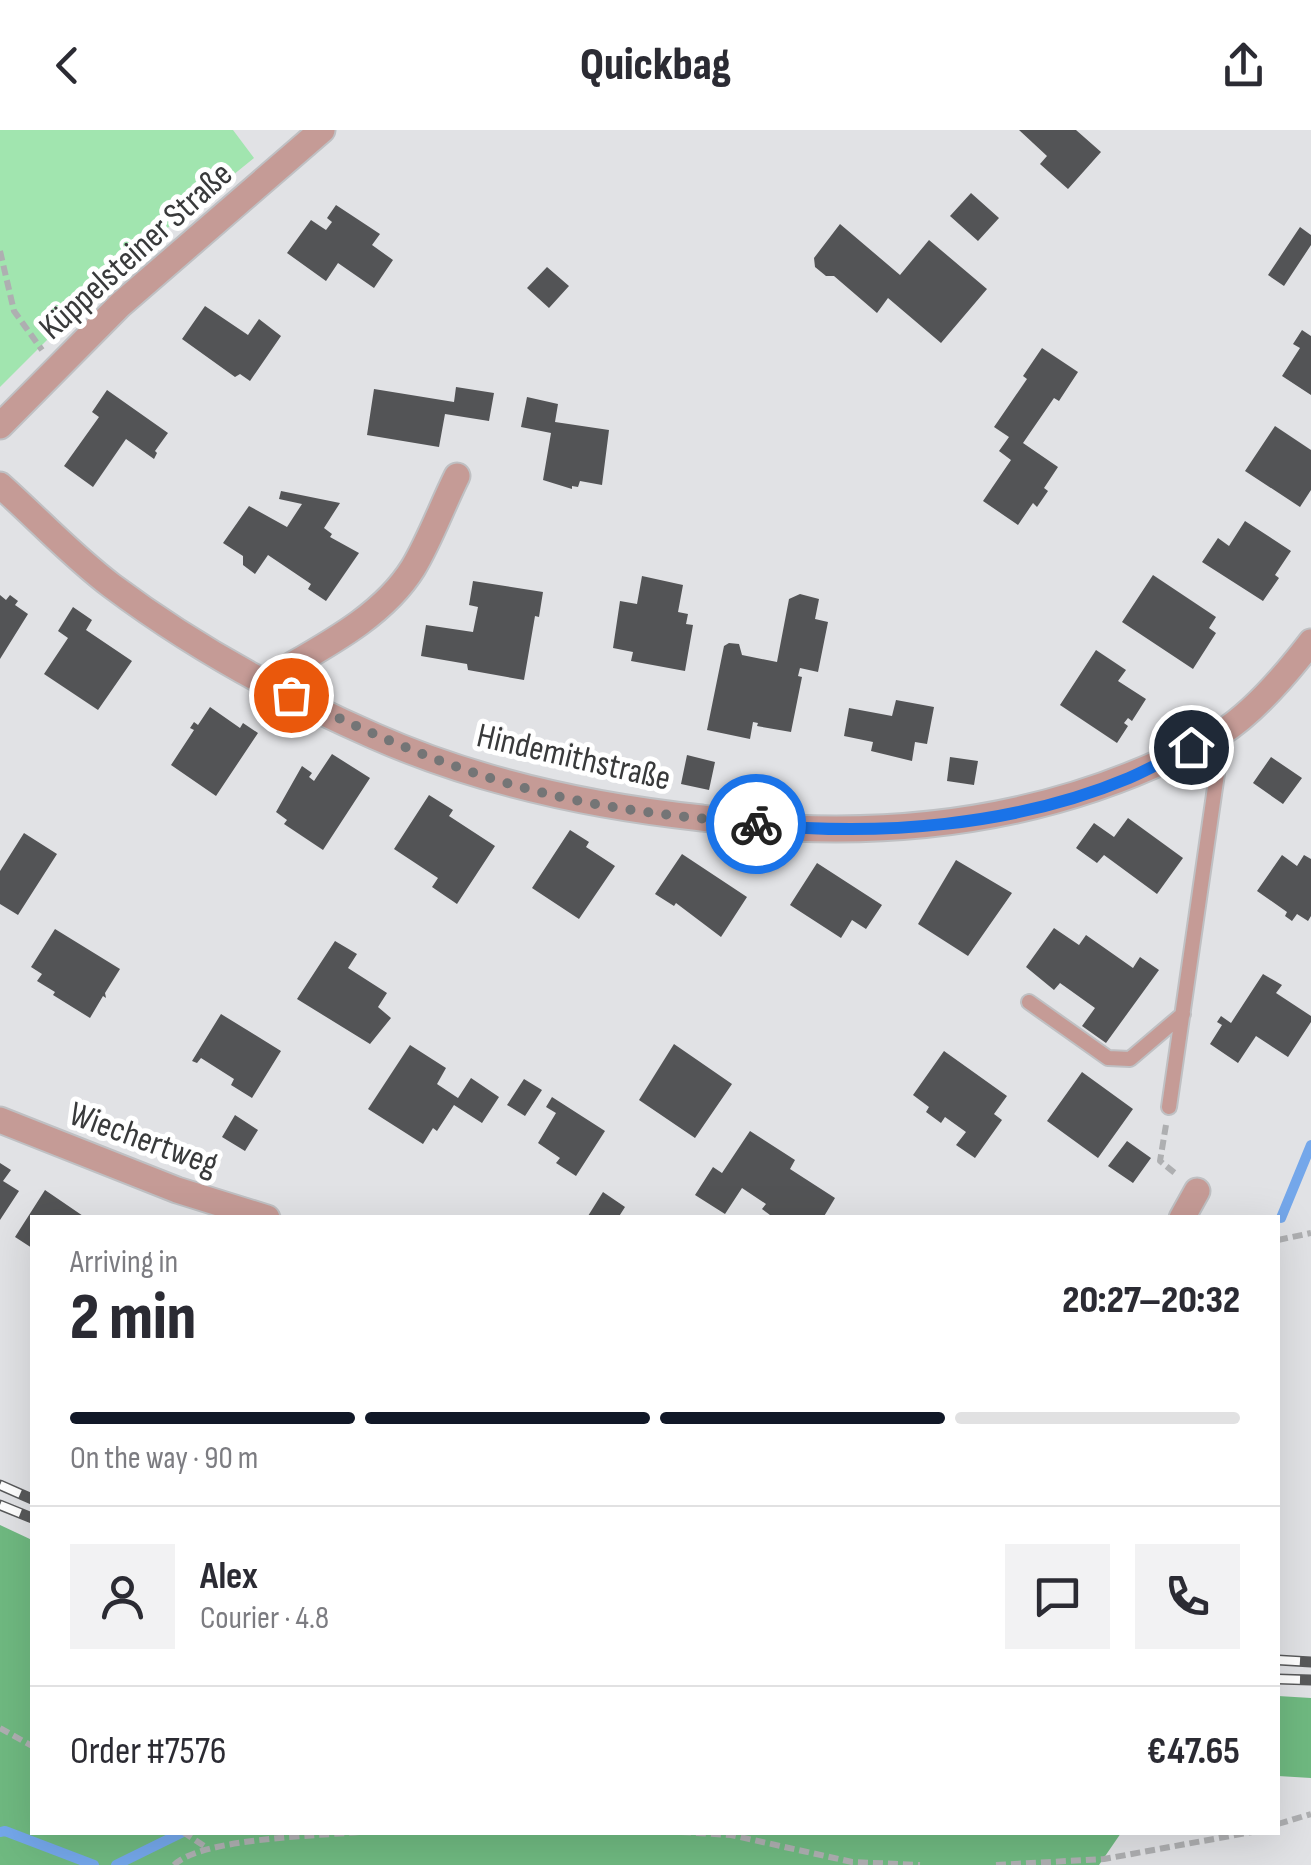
<!DOCTYPE html>
<meta charset="utf-8">
<style>
:root{--surface:#fff;--page:#f2f2f3;--text:#2b2b33;--muted:#7c7c81;--line:#e1e1e2;--accent:#111827}
body{margin:0;font-family:"Sofia Sans Condensed",sans-serif;background:var(--page);color:var(--text);height:100vh;display:flex;flex-direction:column;font-size:38px;white-space:nowrap}
*{box-sizing:border-box;margin:0}
p{font-size:32px;color:var(--muted)}
.icon{flex:none;width:55px;height:55px;fill:none;stroke:currentColor;stroke-width:2;stroke-linecap:round;stroke-linejoin:round}
.map{position:relative;flex:1;overflow:hidden}
.panel{position:absolute;left:30px;top:1085px;width:1250px;height:620px;display:flex;flex-direction:column;background:var(--surface);border-radius:0px;box-shadow:0 10px 40px #0002}
.panel>*{flex:none}
.pin{position:absolute;display:grid;place-items:center;width:85px;height:85px;color:#fff;margin:-42px;border:5px solid #fff;border-radius:50%;box-shadow:0 2px 10px #0007}
.courier{position:absolute;display:grid;place-items:center;width:100px;height:100px;margin:-50px;border:8px solid #1a73e8;border-radius:50%;background:#fff;color:#222;box-shadow:0 2px 12px #0007}
.summary em{font-style:normal;font-weight:800}
.summary div{display:flex;flex-direction:column-reverse}
.summary{display:flex;align-items:center;justify-content:space-between;height:170px;padding:0 40px}
h1{font-size:65px;font-weight:800;line-height:75px}
.bar{display:grid;grid-template-columns:repeat(4,1fr);gap:15px 10px;align-content:center;height:120px;padding:0 40px}
.bar i{height:12px;border-radius:8px;background:var(--line)}
.bar .selected{background:var(--accent)}
.bar p{grid-column:span 4}
.line{display:flex;align-items:center;gap:25px;padding:0 40px;border-top:2px solid var(--line)}
.line div{flex:1}
.round{display:grid;place-items:center;flex:none;width:105px;height:105px;border-radius:0px;background:var(--page)}
header{display:flex;justify-content:space-between;align-items:center;height:130px;padding:0 40px;background:var(--surface);font-size:45px;font-weight:800}
.map>svg:first-child{display:block}
</style>
<header><svg class="icon" aria-label="back" viewBox="0 0 24 24"><path d="M15 5l-7 7 7 7"/></svg>Quickbag<svg class="icon" aria-label="share" viewBox="0 0 24 24"><path d="M12 15V3M7 8l5-5 5 5M5 13v7h14v-7"/></svg></header>
<div class="map">
<svg width="1311" height="1735" viewBox="0 0 1311 1735">
<rect width="100%" height="100%" fill="#e1e2e5"/>
<path fill="#a1e5af" d="M0,0h233l21,28 -132,107 -122,122z"/>
<path fill="#6fb980" d="M0,1395l32,15v292l1089,1 -22,32h-1099z
M1278,1566l33,2v80l-33,-2z"/>
<g fill="none" stroke-linecap="round" stroke-linejoin="round">
<path stroke="#74a7ea" stroke-width="10" d="M1281,1088l30,-73
M0,1702l5,-1 89,34
M116,1735l67,-33"/>
</g>
<path fill="#535456" d="M1019,0h57l25,22 -33,37 -28,-25 7,-8z
M971,63l28,25 -21,23 -28,-25z
M336,75l44,29 -8,11 21,15 -19,28 -36,-25 -12,18 -39,-28 24,-33 15,10 6,-8 -5,-4z
M840,94l60,51 29,-35 58,49 -46,54 -53,-45 -11,15 -43,-37h-8l-11,-9 -1,-9z
M1300,97l11,8v10l-27,41 -16,-11z
M547,137l22,19 -20,22 -22,-20z
M205,176l43,29 11,-16 22,17 -31,45 -10,-7 -5,3 -53,-38z
M1302,200l9,6v59l-29,-19 18,-28 -7,-4z
M1042,218l36,24 -19,29 -5,-3 -31,45 35,24 -14,21 4,3 -11,16 -4,-4 -15,22 -35,-24 28,-41 -12,-9 10,-14 -15,-10 33,-48 -4,-3z
M456,257l38,6 -5,28 -44,-7 -6,33 -72,-12 7,-46 80,13z
M107,260l61,43 -13,18 2,2 -3,6 -28,-20 -33,48 -29,-21 35,-49 -7,-5z
M527,267l31,7 -3,18 54,8 -7,55 -22,-4 -2,6 -6,-1v3l-29,-9 8,-47 -30,-6z
M1275,296l36,24v40l-11,17 -55,-36z
M281,361l59,12 -16,25 8,6 -2,3 29,16 -33,48 -18,-12 3,-5 -43,-29 -13,19 -12,-9v-9l-20,-13 26,-37 38,21 15,-23 -23,-5z
M1245,391l46,30 -16,24 4,3 -16,23 -61,-39 16,-24 11,8z
M1153,445l63,42 -7,11 7,5 -23,36 -71,-47z
M642,446l41,9 -5,27 10,2 -2,10 7,1 -8,46 -54,-10 2,-9 -20,-4 7,-47 17,3z
M473,451l70,11 -4,25 -4,-1 -11,64 -56,-10 -1,-6 -46,-8 5,-31 47,7 5,-25 -9,-2z
M800,464l19,5 -4,20 13,3 -10,50 -18,-4 -2,8 4,1 -11,55 -34,-6 1,-3 -5,-1 -3,17 -43,-9 17,-84 5,-3 10,1 3,11 35,7 12,-63z
M0,465l6,5 4,-5 8,6 -3,4 13,9 -28,45z
M73,477l19,13 -6,10 46,31 -34,49 -54,-36 24,-36 -10,-7z
M1096,520l30,20 -8,11 28,18 -14,22 -4,-3 -4,5 4,3 -11,17 -57,-38z
M896,570l38,7 -7,37 -12,-2 -3,19 -41,-10 2,-9 -29,-6 5,-28 43,8z
M210,577l30,21 3,-5 15,10 -42,63 -45,-31 23,-35 -4,-2 4,-6 4,3z
M332,624l38,24 -47,72 -39,-26 3,-4 -11,-8 26,-46 10,7 -3,4 5,4z
M687,625l28,7 -6,28 -28,-6z
M950,627l28,4 -4,24 -27,-4z
M1271,627l31,21 -19,26 -30,-21z
M429,665l24,15 -4,6 46,30 -38,58 -25,-17 6,-9 -44,-29z
M1128,688l55,40 -26,36 -53,-39 -7,8 -21,-15 18,-25 20,14z
M570,700l19,12 -3,5 29,19 -36,53 -47,-31z
M24,703l33,21 -39,61 -18,-11v-33z
M682,724l65,43 -26,40 -45,-34 -2,3 -19,-12z
M1282,725l15,11 7,-11 7,4v57l-3,5 -11,-7 -5,7 -7,-5 2,-4 -30,-21z
M956,730l56,33 -44,63 -50,-32z
M817,733l65,42 -16,24 -14,-9 -11,18 -51,-33z
M1054,798l25,17 7,-10 47,33 7,-11 19,13 -53,73 -24,-17 13,-18 -35,-25 -6,7 -28,-23z
M55,799l65,40 -15,24 1,5 -3,-2 -13,22 -37,-23 2,-3 -18,-11 5,-7 -11,-7z
M335,811l22,13 -9,14 39,25 -9,14 13,11 -21,26 -73,-45z
M1263,844l19,11 -6,8 35,23v6l-23,35 -32,-21 -18,27 -28,-19 12,-19 -5,-3 4,-6 10,7z
M221,884l60,37 -29,47 -21,-13 3,-6 -33,-21 -4,5 -5,-2z
M674,914l58,40 -37,54 -56,-38z
M410,915l36,23 -9,16 21,14 13,-20 28,19 -17,26 -28,-18 -17,26 -4,-3 -10,16 -55,-35z
M944,921l63,45 -13,18 8,6 -27,38 -19,-13 10,-13 -21,-15 -4,6 -15,-11 3,-5 -16,-12z
M1082,942l51,37 -35,49 -51,-37z
M524,949l18,11 -17,26 -18,-11z
M552,967l53,34 -29,45 -20,-13 4,-5 -22,-15 18,-30 -10,-6z
M235,985l23,15 -13,21 -23,-14z
M750,1001l45,29 -5,9 45,29 -12,20h-49l-12,-9 4,-5 -24,-16 -17,26 -30,-19 18,-28 9,6z
M1127,1011l24,17 -18,25 -25,-17z
M0,1033l11,7 -8,11 16,10 -19,29z
M45,1060l41,28h-54v30l-17,-11z
M603,1062l22,15 -7,11 -30,-2z"/>
<g fill="none" stroke-linecap="round" stroke-linejoin="round">
<g stroke="#bfc0c3" stroke-width="18">
<path id="service" d="M1029,872l79,56 22,1 53,-45
M1169,977l54,-375"/>
</g>
<g stroke="#bfc0c3" stroke-width="29">
<path id="minor" d="M0,296l120,-121 202,-175
M0,355c37,33 72,71 112,101 80,60 171,110 262,150 104,46 215,70 328,82 30,4 60,9 90,10 132,6 263,-15 382,-72 15,-8 33,-14 47,-23 33,-21 67,-61 90,-91
M263,552c51,-31 117,-61 150,-114 17,-28 29,-62 44,-92
M0,990l177,70 90,28
M1182,1088l15,-27"/>
</g>
<path stroke="#aeafb1" stroke-width="6" stroke-dasharray="10 5" stroke-linecap="butt" d="M0,121l14,60 28,39
M1166,995l-6,36 16,13
M1278,1110l33,-7
M0,1598l32,18
M1278,1694l33,-10
M183,1702l24,16
M681,1702l50,3 121,27 68,3
M174,1735c27,-27 144,-29 185,-33
M996,1735l108,-6 148,-27"/>
<use href="#service" stroke="#c59b96" stroke-width="14"/>
<use href="#minor" stroke="#c59b96" stroke-width="25"/>
<g stroke="#58595a" stroke-width="11">
<path id="rail" d="M0,1355l32,14
M0,1375l32,13
M1278,1530l33,2
M1278,1549l33,1"/>
</g>
<use href="#rail" stroke="#fff" stroke-width="8" stroke-dasharray="22" stroke-linecap="butt"/>
</g>
<g fill="none" stroke-linecap="round" stroke-linejoin="round">
<path stroke="#747576" stroke-width="10" stroke-dasharray="0 18" d="M291,565c93,46 187,86 289,106 58,12 117,17 176,23"/>
<path stroke="#1a73e8" stroke-width="12" d="M756,694c121,13 259,2 373,-46 21,-9 41,-21 62,-31"/>
</g>
<g text-anchor="middle" stroke-width="10" stroke-linejoin="round" paint-order="stroke">
<g font-size="35" fill="#393a3b" stroke="#fff">
<text transform="translate(135 120) rotate(-42)" y="12">Küppelsteiner Straße</text>
<text transform="translate(574 626) rotate(13)" y="12">Hindemithstraße</text>
<text transform="translate(144 1008) rotate(20)" y="12">Wiechertweg</text>
</g>
</g>
</svg>
<div class="pin" style="left:291px;top:565px;background:#ea580c"><svg class="icon" aria-label="bag" viewBox="0 0 24 24"><path d="M5 8h14l-1 12H6zM9 8a3 3 0 0 1 6 0"/></svg></div>
<div class="pin" style="left:1191px;top:617px;background:#1f2937"><svg class="icon" aria-label="home" viewBox="0 0 24 24"><path d="M3 11l9-7 9 7M6 9v11h12V9"/></svg></div>
<div class="courier" style="left:756px;top:694px"><svg class="icon" aria-label="bike" viewBox="0 0 24 24"><circle cx="6" cy="16" r="4"/><circle cx="18" cy="16" r="4"/><path d="M6 16l4-8h5l3 8M10 8l3 8H6M13 5h3"/></svg></div>
<section class="panel">
<div class="summary"><div><h1>2 min</h1><p>Arriving in</p></div><em>20:27–20:32</em></div>
<div class="bar"><i class="selected"></i><i class="selected"></i><i class="selected"></i><i></i><p>On the way · 90 m</p></div>
<div class="line" style="height:180px"><a class="round"><svg class="icon" aria-label="person" viewBox="0 0 24 24"><circle cx="12" cy="8" r="4"/><path d="M4 21q1-7 8-7t8 7"/></svg></a><div><b>Alex</b><p>Courier · 4.8</p></div><a class="round"><svg class="icon" aria-label="chat" viewBox="0 0 24 24"><path d="M4 5h16v11H9l-5 4z"/></svg></a><a class="round"><svg class="icon" aria-label="phone" viewBox="0 0 24 24"><path d="M5 4h4l2 5-3 2q2 4 5 5l2-3 5 2v4C11 20 4 13 5 4z"/></svg></a></div>
<div class="line" style="height:130px"><div>Order #7576</div><b>€47.65</b></div>
</section>
</div>
